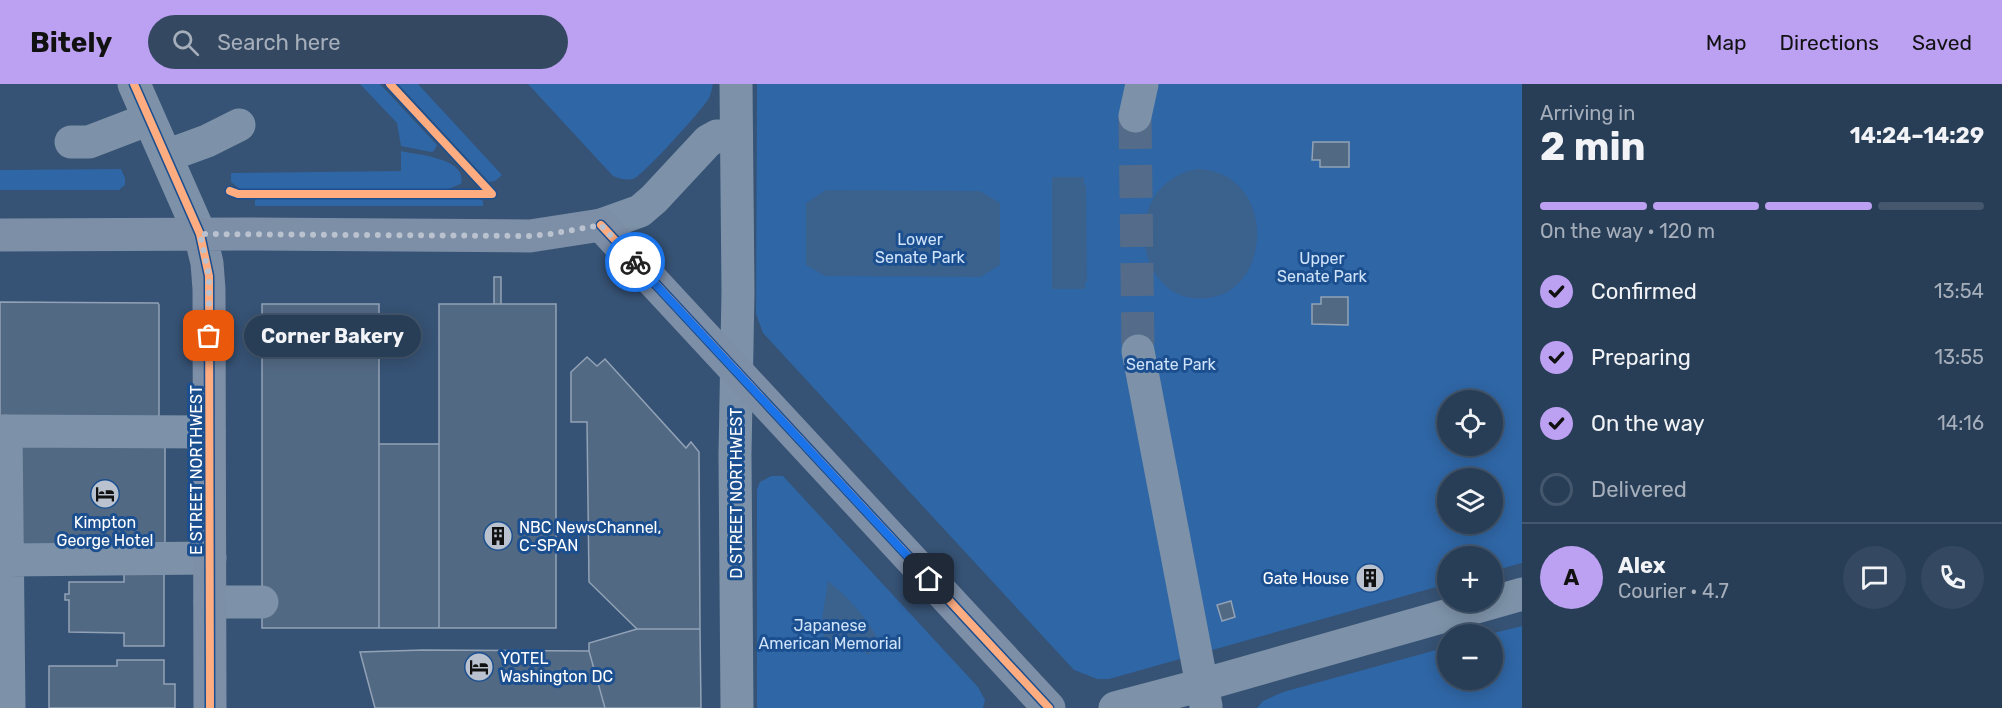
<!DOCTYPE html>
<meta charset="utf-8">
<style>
:root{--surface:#283e57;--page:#344961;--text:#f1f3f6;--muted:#a5aeba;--line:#44576d;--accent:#bca0f2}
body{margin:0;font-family:Rubik,sans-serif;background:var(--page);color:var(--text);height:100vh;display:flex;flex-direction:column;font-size:22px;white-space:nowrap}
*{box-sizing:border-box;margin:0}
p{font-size:20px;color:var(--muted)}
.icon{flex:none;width:33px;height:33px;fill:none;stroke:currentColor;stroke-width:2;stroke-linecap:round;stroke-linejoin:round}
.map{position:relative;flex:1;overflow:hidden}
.sheet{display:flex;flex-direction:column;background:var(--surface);width:480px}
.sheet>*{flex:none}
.buttons{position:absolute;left:1437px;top:306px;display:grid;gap:12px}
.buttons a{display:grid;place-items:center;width:66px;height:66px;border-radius:50%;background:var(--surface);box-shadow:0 3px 15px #0003,0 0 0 2px var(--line);font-size:30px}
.pin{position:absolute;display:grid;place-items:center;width:51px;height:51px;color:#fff;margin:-26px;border-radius:12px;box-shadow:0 3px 9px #0006}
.courier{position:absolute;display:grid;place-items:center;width:60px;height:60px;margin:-30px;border:4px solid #1a73e8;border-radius:50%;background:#fff;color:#222;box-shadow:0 2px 8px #0007}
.bubble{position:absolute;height:42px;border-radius:21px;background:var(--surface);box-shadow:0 3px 15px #0003,0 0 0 2px var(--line);font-size:20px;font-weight:700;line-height:42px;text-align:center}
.summary em{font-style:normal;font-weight:700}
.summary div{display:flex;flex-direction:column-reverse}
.summary{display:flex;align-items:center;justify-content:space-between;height:102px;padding:0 18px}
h1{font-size:39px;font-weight:700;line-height:45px}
.bar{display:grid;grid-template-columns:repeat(4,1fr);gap:9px 6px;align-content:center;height:72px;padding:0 18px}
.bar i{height:8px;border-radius:4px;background:var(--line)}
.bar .active{background:var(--accent)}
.bar p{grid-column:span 4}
.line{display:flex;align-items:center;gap:15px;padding:0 18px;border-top:2px solid var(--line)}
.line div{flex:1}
.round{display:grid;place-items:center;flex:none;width:63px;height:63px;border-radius:32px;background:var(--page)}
ol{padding:0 18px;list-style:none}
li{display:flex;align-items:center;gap:18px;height:66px}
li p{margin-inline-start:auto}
li .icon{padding:6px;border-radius:50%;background:var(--accent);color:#111;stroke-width:4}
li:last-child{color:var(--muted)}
li i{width:33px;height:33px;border:3px solid var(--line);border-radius:50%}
header{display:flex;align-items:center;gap:36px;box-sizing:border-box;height:84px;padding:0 30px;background:var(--accent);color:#111}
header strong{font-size:28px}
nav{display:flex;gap:33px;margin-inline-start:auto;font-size:21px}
.search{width:420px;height:54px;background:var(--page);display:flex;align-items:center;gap:15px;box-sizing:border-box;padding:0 21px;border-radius:33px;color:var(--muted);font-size:22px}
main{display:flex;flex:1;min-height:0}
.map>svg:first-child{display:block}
</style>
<header>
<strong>Bitely</strong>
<div class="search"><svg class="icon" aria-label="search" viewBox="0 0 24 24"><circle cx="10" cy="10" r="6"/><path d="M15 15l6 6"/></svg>Search here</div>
<nav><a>Map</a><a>Directions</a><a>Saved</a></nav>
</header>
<main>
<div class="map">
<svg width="1522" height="624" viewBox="0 0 1522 624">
<rect width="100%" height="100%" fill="#365274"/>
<path fill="#2f66a5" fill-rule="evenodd" d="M360,0h20l57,61 -3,6 -3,1 -30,-6 -4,-23z
M398,0h20l84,91 -7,6 -6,1z
M528,0h185c-1,5 -2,9 -4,14 -5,10 -64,75 -74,80 -7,3 -15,1 -22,-2z
M757,0h765v479l-29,8 -1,-15h-44l-1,28 -338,95h-12l-23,-9 -311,-337 -7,-19zM1448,316h44v46h-44zM1448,394h44v46h-44z
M401,67c17,4 67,7 60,33l-13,5 -207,1 -10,-8v-9l170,-2z
M121,85l4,9v7l-6,5h-119v-20z
M479,114l4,3v5h-228v-7z
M771,392h12l195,211 7,13 -2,8h-226v-219l3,-7z
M1522,542v82h-265l6,-7 20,-9 164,-45 1,33h44v-46h-2z"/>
<path fill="#3b618d" d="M1197,85c49,1 71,50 55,93 -6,17 -21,32 -39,35 -78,17 -98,-113 -16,-128z
M1052,93h32v8h2l1,97h-2v7h-33z
M826,106l154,1 20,12v62l-20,12 -155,-1 -19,-11v-62z
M828,497c20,16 37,35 50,58l-3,8 -7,8c-12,-12 -28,-15 -43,-6l-3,-29z"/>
<path fill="#526984" stroke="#92a2b6" stroke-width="1.5" d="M1313,58h36v25h-29v-7h-8z
M494,193h7v27h-7z
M1321,213h27v28l-36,-1v-20h9z
M0,218l158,1 1,2v115l-159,1z
M262,220h117v324h-117z
M439,220h117v324h-117z
M587,273l10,9 8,-7 81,89 5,-6 8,10 1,177h-63l-48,-47 -2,-160h-16v-50z
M12,356h153v107h-153z
M379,360h60v184h-60z
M1374,482l5,19 -14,4 -5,-18z
M124,484h40v78h-40v-13l-55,-1v-32h-4v-6h4v-12h55z
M1231,517l4,16 -13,4 -5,-16z
M637,545h63l1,79h-96l-16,-57v-8z
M423,566l166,1 16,57h-230l-15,-56z
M117,576h47v24h11v24h-126v-42h68z"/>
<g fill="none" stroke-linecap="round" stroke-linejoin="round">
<path stroke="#546c89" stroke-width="33" stroke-dasharray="33 16" stroke-linecap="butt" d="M1135,32l3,235"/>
<path stroke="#7d92a8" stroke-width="33" d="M134,0l66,150
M736,0l2,207 -3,163 2,254
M1135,32l7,-32
M71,58h18l60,-23
M166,72l41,-15 32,-16
M601,141l39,-14 14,-12 54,-58 9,-5 18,-1
M1138,267l68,355
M0,347l209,1
M6,347l3,277
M8,476l202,-2
M210,518h52
M1115,624l87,-23 320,-91"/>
<path stroke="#7d8ea7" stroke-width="33" d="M200,150l7,29 2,26 1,419
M0,151l244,-1 286,2 71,-11 448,483"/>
<g stroke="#1b4f8f" stroke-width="11">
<path id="cycleway" d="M134,0l66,150 9,42 1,432
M230,107l8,3h254l-102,-110
M601,141l448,483"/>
</g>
<use href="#cycleway" stroke="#ffac80" stroke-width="8"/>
</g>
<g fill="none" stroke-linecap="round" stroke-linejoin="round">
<path stroke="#b9c2ce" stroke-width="6" stroke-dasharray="0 10.8" d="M209,252v-60l-9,-42 330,2 20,-2 51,-9 34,37"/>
<path stroke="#1a73e8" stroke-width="8" d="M635,178l294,317"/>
</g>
<defs>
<g id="hotel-disc" transform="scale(1.5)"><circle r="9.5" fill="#b9c2ce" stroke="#1b4f8f"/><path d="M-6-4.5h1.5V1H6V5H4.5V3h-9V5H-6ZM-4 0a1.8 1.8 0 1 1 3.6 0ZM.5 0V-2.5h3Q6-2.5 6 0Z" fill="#111"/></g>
<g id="building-disc" transform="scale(1.5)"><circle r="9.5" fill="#b9c2ce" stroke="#1b4f8f"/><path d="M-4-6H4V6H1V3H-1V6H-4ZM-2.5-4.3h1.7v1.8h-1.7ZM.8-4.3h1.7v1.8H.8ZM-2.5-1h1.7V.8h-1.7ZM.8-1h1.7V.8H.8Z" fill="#111"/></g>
</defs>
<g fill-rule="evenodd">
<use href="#hotel-disc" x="105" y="410"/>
<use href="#building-disc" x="498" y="452"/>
<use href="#building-disc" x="1370" y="494"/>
<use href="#hotel-disc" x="479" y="583"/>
</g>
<g text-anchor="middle" stroke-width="6" stroke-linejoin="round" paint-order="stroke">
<g font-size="16" fill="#cfe3fa" stroke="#1b4f8f">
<text x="920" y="161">Lower<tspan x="920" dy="18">Senate Park</tspan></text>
<text x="1322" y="180">Upper<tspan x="1322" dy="18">Senate Park</tspan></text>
<text x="1171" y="286">Senate Park</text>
<text x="830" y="547">Japanese<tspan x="830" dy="18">American Memorial</tspan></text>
</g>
<g font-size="16" fill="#fff" stroke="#1b4f8f">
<text transform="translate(196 386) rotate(-90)" y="6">E STREET NORTHWEST</text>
<text transform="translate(736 409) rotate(-90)" y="6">D STREET NORTHWEST</text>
</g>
<g font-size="16" fill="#fff" stroke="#1b4f8f" text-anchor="start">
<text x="105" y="444" text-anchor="middle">Kimpton<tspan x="105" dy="18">George Hotel</tspan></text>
<text x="519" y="449">NBC NewsChannel,<tspan x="519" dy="18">C-SPAN</tspan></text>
<text x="1349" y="500" text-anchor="end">Gate House</text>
<text x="500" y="580">YOTEL<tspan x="500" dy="18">Washington DC</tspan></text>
</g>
</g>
</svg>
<div class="buttons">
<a><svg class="icon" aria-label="locate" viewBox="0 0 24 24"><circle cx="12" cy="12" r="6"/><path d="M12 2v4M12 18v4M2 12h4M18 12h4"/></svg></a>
<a><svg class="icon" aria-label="layers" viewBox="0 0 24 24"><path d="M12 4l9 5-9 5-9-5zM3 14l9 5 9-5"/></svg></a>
<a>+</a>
<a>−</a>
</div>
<div class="pin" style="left:209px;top:252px;background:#ea580c"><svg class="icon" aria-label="bag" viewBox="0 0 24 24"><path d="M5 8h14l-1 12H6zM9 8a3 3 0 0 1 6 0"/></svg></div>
<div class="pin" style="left:929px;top:495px;background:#1f2937"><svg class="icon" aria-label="home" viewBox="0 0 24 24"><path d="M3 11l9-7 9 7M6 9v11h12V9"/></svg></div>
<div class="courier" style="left:635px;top:178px"><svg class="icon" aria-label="bike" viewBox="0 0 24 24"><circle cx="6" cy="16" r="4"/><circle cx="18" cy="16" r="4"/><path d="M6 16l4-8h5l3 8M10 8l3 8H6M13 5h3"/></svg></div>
<div class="bubble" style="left:244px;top:231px;width:177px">Corner Bakery</div>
</div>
<section class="sheet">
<div class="summary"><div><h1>2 min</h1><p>Arriving in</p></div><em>14:24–14:29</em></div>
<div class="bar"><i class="active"></i><i class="active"></i><i class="active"></i><i></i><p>On the way · 120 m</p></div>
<ol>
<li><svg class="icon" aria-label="check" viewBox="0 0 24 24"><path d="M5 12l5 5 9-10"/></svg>Confirmed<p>13:54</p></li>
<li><svg class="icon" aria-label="check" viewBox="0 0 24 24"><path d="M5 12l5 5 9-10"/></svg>Preparing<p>13:55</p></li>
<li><svg class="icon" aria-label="check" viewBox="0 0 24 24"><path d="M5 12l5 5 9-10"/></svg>On the way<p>14:16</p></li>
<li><i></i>Delivered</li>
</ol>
<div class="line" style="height:108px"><b class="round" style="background:var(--accent);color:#111">A</b><div><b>Alex</b><p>Courier · 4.7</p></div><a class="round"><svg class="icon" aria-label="chat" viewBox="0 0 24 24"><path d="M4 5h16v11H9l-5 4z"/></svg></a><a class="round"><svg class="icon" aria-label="phone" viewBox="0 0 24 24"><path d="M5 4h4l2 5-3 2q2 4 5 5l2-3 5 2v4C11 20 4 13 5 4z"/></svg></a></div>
</section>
</main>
